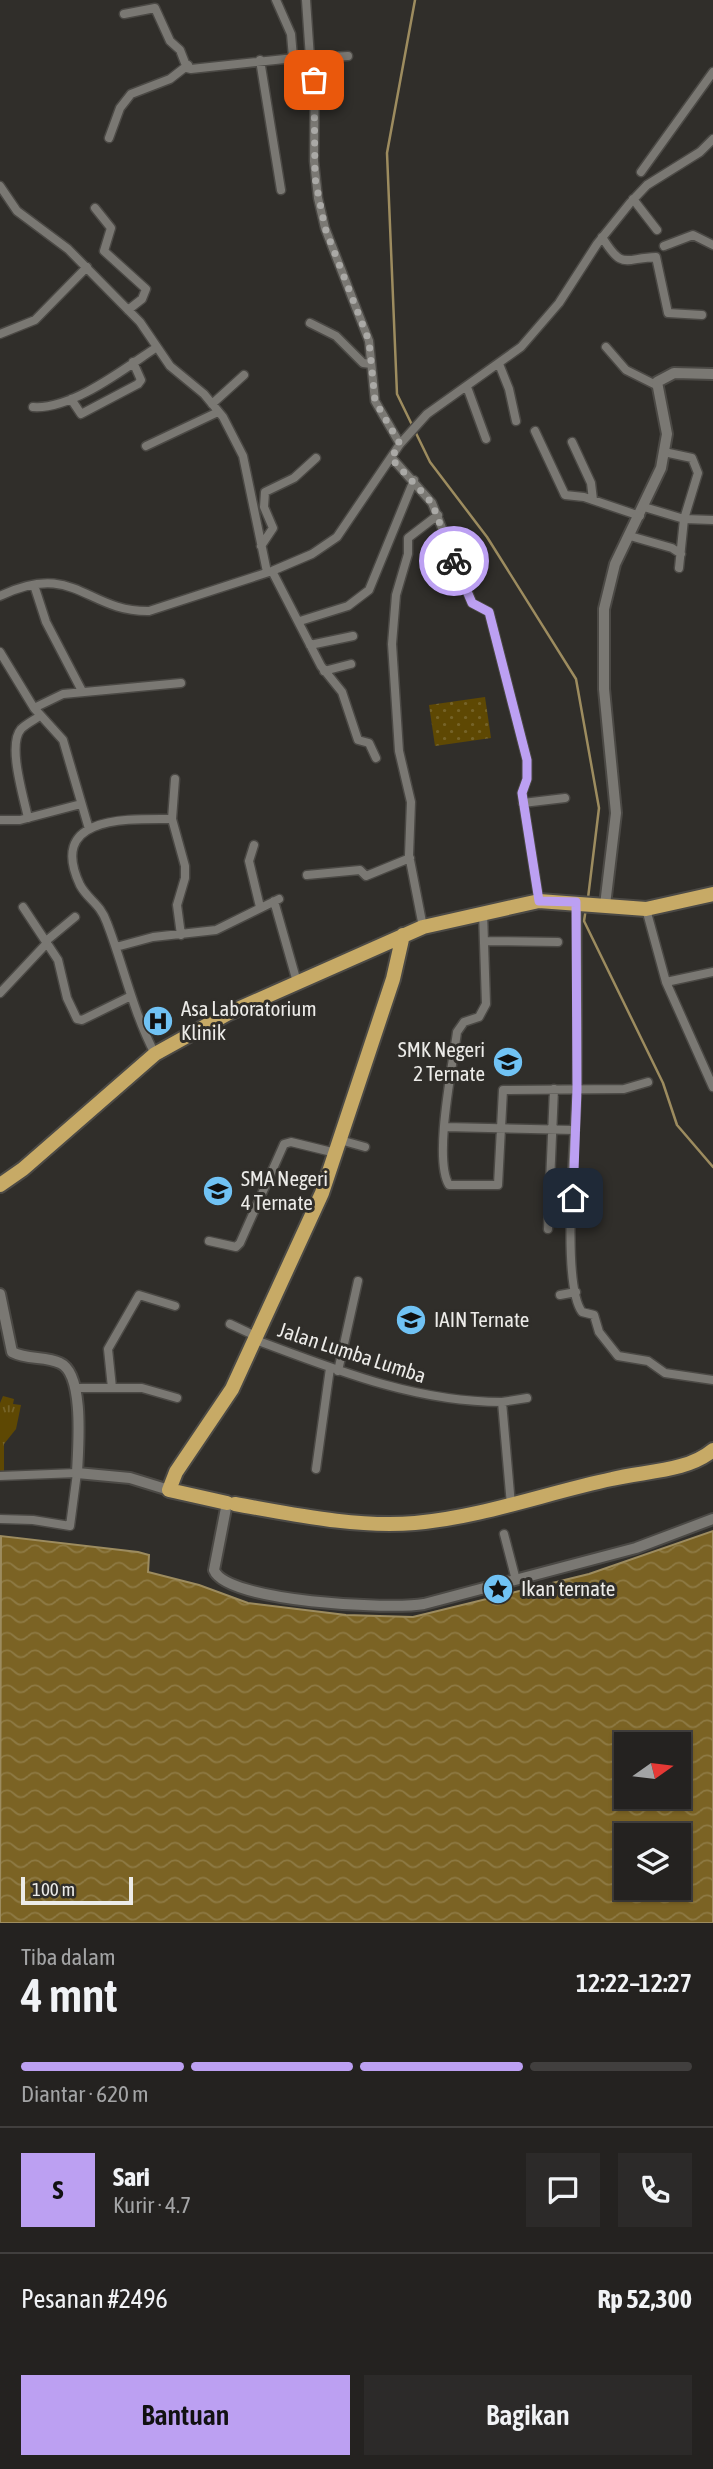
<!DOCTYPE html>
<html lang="id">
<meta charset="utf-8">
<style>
:root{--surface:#242220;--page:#2c2a29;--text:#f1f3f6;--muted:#a3a4a5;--line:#413f3e;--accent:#bca0f2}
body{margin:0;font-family:"Asap Condensed",sans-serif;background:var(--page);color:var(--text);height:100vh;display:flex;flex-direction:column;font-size:26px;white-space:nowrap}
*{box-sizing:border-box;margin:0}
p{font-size:23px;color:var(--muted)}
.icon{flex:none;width:38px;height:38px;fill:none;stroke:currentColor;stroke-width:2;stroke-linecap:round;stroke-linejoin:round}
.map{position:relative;height:1923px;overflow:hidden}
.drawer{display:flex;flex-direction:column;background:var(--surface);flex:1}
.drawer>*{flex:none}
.needle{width:46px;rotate:76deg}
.tools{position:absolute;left:614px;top:1732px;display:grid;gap:14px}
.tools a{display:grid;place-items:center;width:77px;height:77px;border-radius:0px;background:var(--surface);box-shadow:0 2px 5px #0004,0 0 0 2px var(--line);font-size:35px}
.scale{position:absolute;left:21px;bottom:18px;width:112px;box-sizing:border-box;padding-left:7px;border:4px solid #ecebe8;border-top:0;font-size:19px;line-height:24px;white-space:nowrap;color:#ecebe8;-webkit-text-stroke:5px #302e2a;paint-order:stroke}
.pin{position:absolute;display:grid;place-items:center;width:60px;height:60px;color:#fff;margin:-30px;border-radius:14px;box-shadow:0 4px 10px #0006}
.courier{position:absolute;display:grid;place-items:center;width:70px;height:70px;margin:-35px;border:5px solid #bca0f2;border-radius:50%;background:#fff;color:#222;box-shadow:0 2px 9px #0007}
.summary em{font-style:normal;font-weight:600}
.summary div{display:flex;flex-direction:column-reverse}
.summary{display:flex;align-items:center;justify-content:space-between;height:119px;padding:0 21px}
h1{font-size:46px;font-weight:600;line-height:52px}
.bar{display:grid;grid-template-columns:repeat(4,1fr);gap:10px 7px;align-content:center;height:84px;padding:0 21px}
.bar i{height:9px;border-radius:5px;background:var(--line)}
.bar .on{background:var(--accent)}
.bar p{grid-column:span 4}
.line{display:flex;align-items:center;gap:18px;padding:0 21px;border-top:2px solid var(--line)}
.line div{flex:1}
.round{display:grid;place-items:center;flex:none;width:74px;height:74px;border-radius:0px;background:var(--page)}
.action{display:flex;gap:14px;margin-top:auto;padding:14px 21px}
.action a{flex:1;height:80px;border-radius:0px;background:var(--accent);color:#111;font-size:28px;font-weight:600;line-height:80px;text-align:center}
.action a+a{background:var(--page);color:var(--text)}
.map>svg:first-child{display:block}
</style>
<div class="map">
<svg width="713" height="1923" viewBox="0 0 713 1923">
<defs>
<pattern id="grass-dots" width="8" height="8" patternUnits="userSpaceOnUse" patternTransform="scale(1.75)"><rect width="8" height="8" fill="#5e4803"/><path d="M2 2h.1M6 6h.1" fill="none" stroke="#756328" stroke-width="1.8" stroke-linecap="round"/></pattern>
<pattern id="park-tufts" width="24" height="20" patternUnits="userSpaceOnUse" patternTransform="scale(1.75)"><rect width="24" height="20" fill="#5e4803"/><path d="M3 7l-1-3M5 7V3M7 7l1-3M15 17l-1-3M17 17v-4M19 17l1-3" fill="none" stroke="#756328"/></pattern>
<pattern id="water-waves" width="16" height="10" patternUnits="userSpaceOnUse" patternTransform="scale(1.75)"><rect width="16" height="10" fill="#7b6324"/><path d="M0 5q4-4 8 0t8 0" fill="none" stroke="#8e7a44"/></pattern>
</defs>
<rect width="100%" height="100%" fill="#302e2a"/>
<path fill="url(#grass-dots)" d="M485,697l6,41 -56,8 -6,-41z"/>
<path fill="url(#park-tufts)" d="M3,1396l11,3 -1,5 8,1 -5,24 -12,15v29h-4v-70z"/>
<path fill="url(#water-waves)" stroke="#9d8c5f" stroke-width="2" fill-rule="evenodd" d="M713,1531v392h-713l1,-387 137,16 11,3 -1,17 51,13 49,18 98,12 67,2 176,-43zM626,1745h53v52h-53zM626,1836h53v52h-53z"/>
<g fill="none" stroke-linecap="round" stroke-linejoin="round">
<path stroke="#9d8c5f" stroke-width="2.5" d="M415,0l-28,153 10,241 33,68 57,75 89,142 23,129 -11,90
M586,908l-2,13 79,162 14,42 36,42"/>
<g stroke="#4b4945" stroke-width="11">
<path id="street" d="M276,0l15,34 2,24
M306,0l4,58
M124,14l31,-6 15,33 10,9 7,18 4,1 113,-12 11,4 -1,100 4,37 7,30 44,113 6,60 25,43
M313,58l35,-2
M260,60l21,130
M109,138l11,-30 11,-14 39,-15 18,-14
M641,172l72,-100
M0,186l17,25 51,38 72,73 30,44 34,28 19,23 20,39 24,116
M633,199l24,31
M95,208l16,20 -7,23 42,38 -4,10 -14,11
M602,237c21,34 22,21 54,20l12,56 34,2
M664,246l29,-11 20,10
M310,323l26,13 27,27 8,1
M0,334l35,-14 52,-53
M606,347l20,23 30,15
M499,364l10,25 7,32
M467,387l19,52
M71,399l10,15 57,-30 3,-4 -8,-18
M212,404l32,-29
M33,407c39,3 92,-39 124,-60
M535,431l30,64 19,2 56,19
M572,442l19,41 2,17
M146,446l72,-34
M664,452l28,6 6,15 -14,46 -5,49
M392,458l40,45 40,100 17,9 38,148v19l-5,14 17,108
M644,507l40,12 29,1
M630,536l42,12 9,6
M261,546l12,-18 -9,-21 1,-15 29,-14 22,-20
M272,571l49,95 21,26 16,48 11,3 7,15
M34,585l12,37 36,69
M0,596c75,-36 86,16 149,15l123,-40 40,-17 25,-17 63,-93 27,-30 94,-67 38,-44 38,-59 33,-41 17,-18 53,-33 13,-13
M300,621l48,-15 21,-16 45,-110
M310,645l43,-9
M0,652l34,56 29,32 26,89
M324,671l27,-7
M34,708l29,-14 118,-11
M523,803l42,-5
M28,818c-4,-20 -21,-73 -7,-89 5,-5 13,-9 19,-13
M172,819l3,-40
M0,820h20l61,-16
M254,845l-5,16 11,46
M307,875l53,-5 6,6 44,-18
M274,901l23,81
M577,902c0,62 1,125 0,187 -1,42 -17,193 5,223l12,3 5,17 19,24 30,5 17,12 48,7
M23,907l35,53 9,38 10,21 5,1 49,-24
M646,909l20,73 47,105
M483,912l3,92 -7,13 -15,5 -7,10c-4,32 -24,127 -8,153h49l5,-95 121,-1 24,-7
M423,927l-14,-72 2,-53 -12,-51 -7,-107 4,-49 12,-41v-16l30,-23
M46,941l29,-24
M485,941l73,1
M116,947l37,-10 63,-7 63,-31
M666,982l47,-10
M0,993l47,-50
M155,1054c-22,-42 -31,-87 -48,-131 -7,-20 -19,-23 -27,-38 -33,-70 47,-66 92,-66l13,47v12l-8,27 4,30
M445,1127l130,3
M340,1140l25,7
M548,1229l6,-140
M209,1241l27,6 4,-4 44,-99 7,-2 45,11
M560,1295l16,-3
M230,1324l28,13
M256,1340c80,30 159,62 246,62l9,103
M338,1371l20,-90
M76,1388h66l35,10
M112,1388l-4,-39 31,-54 36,11
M502,1402l25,-4
M316,1469l14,-101
M0,1476l77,-3 -7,53 -37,-6 -33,-1
M504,1534l12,46"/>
</g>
<g stroke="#4b4945" stroke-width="14">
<path id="secondary" d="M605,905l11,-92 -12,-124v-80l11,-45 46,-96 6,-34 -10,-52 17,-9 39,1
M0,1294l12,58c15,8 34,4 48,11 25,11 18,86 17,110l53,5 39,12
M227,1503l-13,67c12,32 178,40 210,34l212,-56 77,-29"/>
</g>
<g stroke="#4b4945" stroke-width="18">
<path id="highway" d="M0,1185l23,-16 132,-115 74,-41 194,-86 116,-26 107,8 67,-15
M227,1503l-58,-13 7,-18 56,-83 90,-196 71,-214 10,-44
M235,1504c57,10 121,24 180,19 67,-6 131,-30 197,-44 32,-8 75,-7 101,-29"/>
</g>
<use href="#street" stroke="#7a7873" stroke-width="8"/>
<use href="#secondary" stroke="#7a7873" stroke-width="10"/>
<use href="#highway" stroke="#c7aa66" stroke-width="14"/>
</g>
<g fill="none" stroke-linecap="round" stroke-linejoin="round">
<path stroke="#aaa9a6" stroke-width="7" stroke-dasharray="0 12.6" d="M314,80l1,98 10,50 44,113 6,60 25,43 -9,14 41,45 22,58"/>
<path stroke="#bca0f2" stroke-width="9" d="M454,561l18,42 17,9 38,148v19l-5,14 17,108 37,1 1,187 -4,109"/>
</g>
<defs>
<g id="hospital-disc" transform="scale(1.575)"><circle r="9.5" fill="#70c2f4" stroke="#302e2a"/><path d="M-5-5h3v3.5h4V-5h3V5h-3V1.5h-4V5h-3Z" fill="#111"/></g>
<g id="school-disc" transform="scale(1.575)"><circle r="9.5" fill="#70c2f4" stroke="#302e2a"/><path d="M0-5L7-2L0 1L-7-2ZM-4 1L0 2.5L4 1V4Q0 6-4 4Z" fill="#111"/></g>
<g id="university-disc" transform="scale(1.575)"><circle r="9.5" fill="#70c2f4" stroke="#302e2a"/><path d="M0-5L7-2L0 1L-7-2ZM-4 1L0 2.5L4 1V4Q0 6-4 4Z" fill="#111"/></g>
<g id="sight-disc" transform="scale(1.575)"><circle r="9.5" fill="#70c2f4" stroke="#302e2a"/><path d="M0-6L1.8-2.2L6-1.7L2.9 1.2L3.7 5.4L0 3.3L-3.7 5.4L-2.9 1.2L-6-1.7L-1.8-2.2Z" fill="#111"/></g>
</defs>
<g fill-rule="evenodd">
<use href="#hospital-disc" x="158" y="1021"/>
<use href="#school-disc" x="508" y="1062"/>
<use href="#school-disc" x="218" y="1191"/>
<use href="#university-disc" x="411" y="1320"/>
<use href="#sight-disc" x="498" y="1589"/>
</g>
<g text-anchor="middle" stroke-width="6" stroke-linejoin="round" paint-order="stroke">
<g font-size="21" fill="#ecebe8" stroke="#302e2a" text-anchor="start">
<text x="181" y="1016">Asa Laboratorium<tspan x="181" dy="24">Klinik</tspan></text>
<text x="485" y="1057" text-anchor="end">SMK Negeri<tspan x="485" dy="24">2 Ternate</tspan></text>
<text x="241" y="1186">SMA Negeri<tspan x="241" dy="24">4 Ternate</tspan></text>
<text x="434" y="1327">IAIN Ternate</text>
<text x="521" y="1596">Ikan ternate</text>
</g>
<g font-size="21" fill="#ecebe8" stroke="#302e2a">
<text transform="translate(352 1353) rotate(18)" y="7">Jalan Lumba Lumba</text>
</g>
</g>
</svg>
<div class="tools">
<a><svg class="needle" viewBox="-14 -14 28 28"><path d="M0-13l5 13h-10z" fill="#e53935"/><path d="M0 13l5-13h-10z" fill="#a3a4a5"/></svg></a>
<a><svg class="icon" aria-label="layers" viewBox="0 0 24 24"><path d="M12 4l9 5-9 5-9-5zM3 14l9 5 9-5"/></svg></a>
</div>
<div class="scale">100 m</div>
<div class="pin" style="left:314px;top:80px;background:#ea580c"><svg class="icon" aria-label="bag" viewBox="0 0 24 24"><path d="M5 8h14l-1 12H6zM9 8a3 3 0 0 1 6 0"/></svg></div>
<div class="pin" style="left:573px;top:1198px;background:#1f2937"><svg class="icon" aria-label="home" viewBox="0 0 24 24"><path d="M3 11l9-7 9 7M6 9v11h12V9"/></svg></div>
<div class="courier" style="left:454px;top:561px"><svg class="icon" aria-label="bike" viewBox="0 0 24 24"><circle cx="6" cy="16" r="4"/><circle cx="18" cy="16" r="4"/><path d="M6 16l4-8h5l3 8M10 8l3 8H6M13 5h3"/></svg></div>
</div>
<section class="drawer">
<div class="summary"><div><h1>4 mnt</h1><p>Tiba dalam</p></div><em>12:22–12:27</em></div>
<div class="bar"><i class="on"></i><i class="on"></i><i class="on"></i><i></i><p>Diantar · 620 m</p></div>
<div class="line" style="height:126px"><b class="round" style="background:var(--accent);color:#111">S</b><div><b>Sari</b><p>Kurir · 4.7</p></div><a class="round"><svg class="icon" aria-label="chat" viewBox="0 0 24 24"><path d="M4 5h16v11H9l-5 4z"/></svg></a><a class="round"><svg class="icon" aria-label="phone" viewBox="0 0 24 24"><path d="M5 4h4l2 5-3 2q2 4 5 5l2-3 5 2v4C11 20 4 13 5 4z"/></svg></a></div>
<div class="line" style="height:91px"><div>Pesanan #2496</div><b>Rp 52,300</b></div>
<div class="action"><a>Bantuan</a><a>Bagikan</a></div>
</section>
